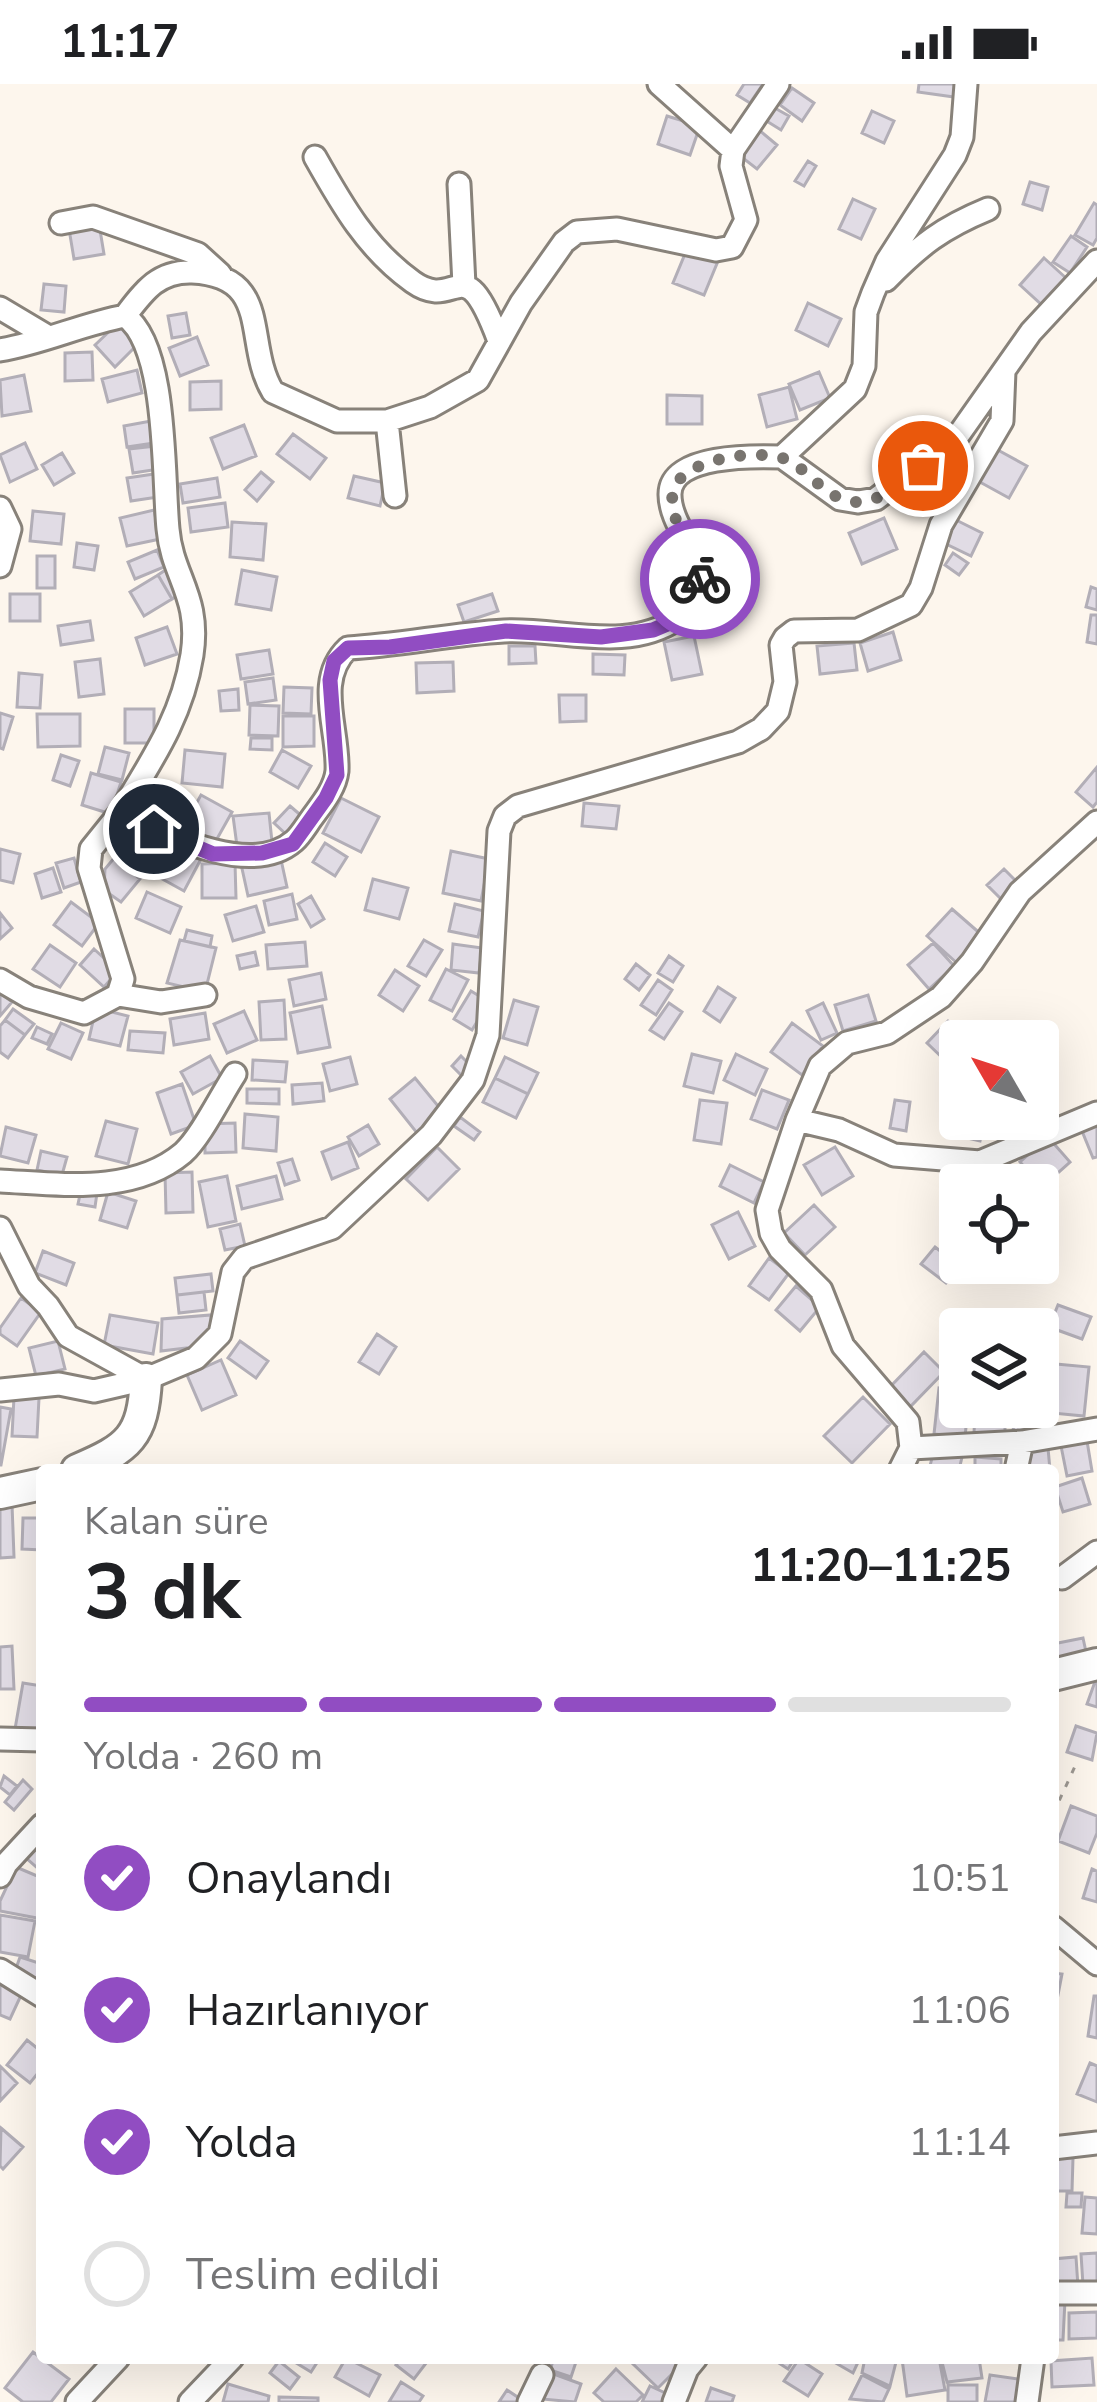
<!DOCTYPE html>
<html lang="tr">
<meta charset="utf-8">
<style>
:root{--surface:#fff;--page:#f2f2f2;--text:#202124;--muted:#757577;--line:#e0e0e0;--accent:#914dc2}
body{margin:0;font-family:"Nunito Sans",sans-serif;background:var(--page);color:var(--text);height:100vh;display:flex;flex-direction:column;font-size:45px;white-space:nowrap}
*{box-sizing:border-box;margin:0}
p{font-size:39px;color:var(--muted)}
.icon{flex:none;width:66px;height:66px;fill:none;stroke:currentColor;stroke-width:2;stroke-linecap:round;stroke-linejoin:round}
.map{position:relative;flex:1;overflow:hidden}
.sheet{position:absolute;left:36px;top:1380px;width:1023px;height:900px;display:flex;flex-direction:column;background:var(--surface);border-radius:12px;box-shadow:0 12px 48px #0002}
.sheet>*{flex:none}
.needle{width:78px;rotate:309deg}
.fabs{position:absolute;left:939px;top:936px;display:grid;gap:24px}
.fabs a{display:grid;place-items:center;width:120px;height:120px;border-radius:12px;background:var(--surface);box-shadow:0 12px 48px #0002;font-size:60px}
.pin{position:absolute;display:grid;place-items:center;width:102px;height:102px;color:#fff;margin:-51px;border:6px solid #fff;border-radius:50%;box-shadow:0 3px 12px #0007}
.courier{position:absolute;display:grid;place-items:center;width:120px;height:120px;margin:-60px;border:9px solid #914dc2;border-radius:50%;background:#fff;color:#222;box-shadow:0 3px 15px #0007}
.headline em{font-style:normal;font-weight:700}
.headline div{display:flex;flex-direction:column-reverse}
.headline{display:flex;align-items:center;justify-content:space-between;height:204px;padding:0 48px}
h1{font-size:78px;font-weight:700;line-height:90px}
.bar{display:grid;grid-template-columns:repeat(4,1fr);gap:18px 12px;align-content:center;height:144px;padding:0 48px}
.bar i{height:15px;border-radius:9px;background:var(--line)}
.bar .on{background:var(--accent)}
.bar p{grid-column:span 4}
ol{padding:0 48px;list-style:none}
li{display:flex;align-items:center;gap:36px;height:132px}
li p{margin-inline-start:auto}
li .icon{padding:12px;border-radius:50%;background:var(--accent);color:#fff;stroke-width:4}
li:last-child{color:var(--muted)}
li i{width:66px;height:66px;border:6px solid var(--line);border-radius:50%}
.status{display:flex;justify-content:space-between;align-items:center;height:84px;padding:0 60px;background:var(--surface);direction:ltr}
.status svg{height:33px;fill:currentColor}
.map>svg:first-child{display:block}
</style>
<div class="status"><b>11:17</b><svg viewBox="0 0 49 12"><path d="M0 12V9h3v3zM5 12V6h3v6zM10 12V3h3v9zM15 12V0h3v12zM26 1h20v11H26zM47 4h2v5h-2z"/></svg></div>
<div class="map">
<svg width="1097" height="2318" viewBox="0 0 1097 2318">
<rect width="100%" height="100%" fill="#fdf6ed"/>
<path fill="#e1dce5" stroke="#b2aeb7" stroke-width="3" d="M744,0h19l-13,19 -13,-8z
M919,0h37l-2,13 -36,-5z
M792,4l22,15 -12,18 -22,-16z
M773,23l16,9 -8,14 -16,-10z
M872,27l22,10 -10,22 -22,-10z
M667,32l33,10 -10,29 -32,-11z
M759,46l18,15 -20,24 -18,-14z
M808,77l8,5 -12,20 -9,-5z
M1030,98l18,5 -6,23 -19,-6z
M853,115l22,10 -14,30 -22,-10z
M1094,119l3,2v33l-4,7 -18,-10z
M99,140l5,30 -30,5 -5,-30z
M1071,152l16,11 -17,26 -17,-11z
M687,165l31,12 -14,34 -31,-12z
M1044,174l22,20 -24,27 -22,-20z
M44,200l22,2 -2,26 -23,-2z
M808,219l33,16 -13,27 -32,-16z
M186,229l4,22 -18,3 -4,-22z
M117,240l20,21 -22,22 -20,-22z
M197,253l11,28 -28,11 -11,-28z
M92,268l1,28 -28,1v-28z
M137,286l5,23 -34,9 -6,-23z
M819,288l11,26 -30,12 -11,-26z
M24,291l7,36 -29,5 -2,-36z
M221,297v28l-31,1v-28z
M789,303l8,32 -30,8 -8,-32z
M667,311l35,1v28h-35z
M151,337l3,22 -27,4 -3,-21z
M244,341l12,31 -33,13 -12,-31z
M293,350l33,24 -16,21 -33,-25z
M25,359l12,26 -27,13 -10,-27z
M156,362l3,23 -26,4 -4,-24z
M996,365l31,17 -18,32 -31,-17z
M62,369l12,20 -20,12 -12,-20z
M946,369l21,16 -20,27 -22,-16z
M261,388l12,10 -16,19 -12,-11z
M154,390l4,23 -27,4 -4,-23z
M354,392l31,7 -5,23 -32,-8z
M217,394l3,19 -37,6 -3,-19z
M929,399l12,9 -18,23 -11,-10z
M225,419l3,24 -37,5 -3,-24z
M154,426l6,29 -33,7 -7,-28z
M33,427l31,3 -3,30 -31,-3z
M884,434l13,31 -35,15 -13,-31z
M954,435l28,14 -11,23 -29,-14z
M232,438l34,2 -3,36 -33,-3z
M77,459l21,3 -4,24 -20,-3z
M729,461l7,31 -26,5 -6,-30z
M157,466l7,17 -29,12 -7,-17z
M953,469l15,10 -9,12 -14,-10z
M37,472h18v32h-18z
M170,483l14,24 -12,8 -14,-24z
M242,486l35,7 -6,33 -35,-6z
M158,491l14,24 -28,17 -14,-24z
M1091,503l6,2v21l-11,-3z
M10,510h30v27h-30z
M492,510l6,17 -34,11 -6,-17z
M1091,531h6v29l-10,-2z
M90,537l3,19 -32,5 -3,-19z
M167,543l10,27 -32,11 -9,-27z
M893,548l8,28 -33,11 -8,-28z
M694,552l8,38 -30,6 -8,-38z
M854,559l3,27 -37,4 -3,-28z
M509,562h26l1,17 -27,1z
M269,566l4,24 -32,5 -4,-24z
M593,570l32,1 -1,20 -31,-1z
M100,575l4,35 -25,3 -4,-35z
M453,578l1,29 -37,2 -1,-30z
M19,589l23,2 -2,33 -23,-1z
M273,594l3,22 -28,4 -3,-22z
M284,603l28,1 -1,26 -28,-1z
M238,605l1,21 -18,1 -2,-20z
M559,611h27v26l-26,1z
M250,621l29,1 -1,30 -29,-1z
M125,625h29v34h-29z
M0,629l13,4 -10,32 -3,-1z
M37,630h43v32l-42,1z
M283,632h31v30l-31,1z
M251,654h21v12l-22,-1z
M105,663l24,6 -7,27 -24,-6z
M185,666l40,4 -3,33 -40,-4z
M282,666l29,16 -13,22 -28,-16z
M61,671l18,6 -9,25 -17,-6z
M1097,683v35l-4,5 -17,-15z
M91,689l30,9 -10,32 -29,-9z
M163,700l28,16 -18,33 -29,-16z
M201,711l31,17 -19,34 -31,-17z
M341,714l38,19 -18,35 -38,-19z
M584,719l35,3 -3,23 -34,-3z
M290,722l14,12 -16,18 -14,-13z
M269,729l3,29 -35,4 -4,-30z
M131,738l30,22 -18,24 -29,-22z
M172,759l29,16 -17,32 -29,-16z
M325,759l22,14 -12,19 -22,-14z
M0,765l20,5 -7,29 -13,-3z
M451,767l38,8 -8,42 -38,-8z
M280,771l7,32 -39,9 -7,-32z
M115,773l25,22 -19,23 -17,-12 1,-21z
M74,774l7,24 -17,6 -8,-25z
M235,779l1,35h-34v-34z
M53,784l8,24 -19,6 -7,-24z
M1004,785l15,15 -17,16 -15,-15z
M373,795l35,9 -9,31 -34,-9z
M147,808l34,15 -11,26 -34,-15z
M292,810l5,25 -28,6 -5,-24z
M311,812l13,23 -13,8 -13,-23z
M71,818l28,21 -17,23 -28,-21z
M455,820l29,7 -6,26 -29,-6z
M256,822l8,26 -31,9 -8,-26z
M952,825l31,27 -25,28 -31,-28z
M0,829l12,15 -12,11z
M187,846l25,6 -2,11 -26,-6z
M180,856l36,8 -11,44 -38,-9z
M424,856l18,10 -16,26 -18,-10z
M305,858l2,24 -39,3 -2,-24z
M933,859l21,23 -25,23 -21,-24z
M453,860l29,4 -3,25 -28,-3z
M50,861l26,18 -16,24 -27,-18z
M94,865l24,22 -14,16 -24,-22z
M255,868l3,13 -18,4 -3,-13z
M669,872l14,10 -10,16 -15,-9z
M636,880l14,11 -11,15 -14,-11z
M446,885l22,11 -16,31 -22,-11z
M395,886l24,16 -16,25 -24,-16z
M321,889l5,26 -32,7 -5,-26z
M658,896l14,10 -16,25 -15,-10z
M718,903l17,11 -15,24 -16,-11z
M471,907l18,11 -17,28 -18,-11z
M0,908l12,10 -12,14z
M868,911l8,26 -33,10 -8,-26z
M284,916l2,39 -25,1 -2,-38z
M514,916l24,7 -11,38 -24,-7z
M669,919l13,9 -18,27 -14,-9z
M823,919l14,30 -16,7 -14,-29z
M322,922l8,41 -32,6 -8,-40z
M96,924l32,8 -8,30 -31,-7z
M13,925l21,15 -9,11 -20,-15z
M244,927l13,29 -30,13 -13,-29z
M205,929l4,26 -35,6 -4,-26z
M5,936l20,15 -17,23 -8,-6v-26z
M948,937l22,20h-10v26l-4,4 -29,-28z
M61,939l22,10 -12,26 -23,-10z
M792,939l31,23 -21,29 -31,-23z
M37,943l15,7 -5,10 -15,-6z
M130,947l35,2 -2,20 -35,-3z
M692,970l29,7 -8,32 -29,-7z
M736,970l31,15 -12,26 -31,-15z
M210,972l12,22 -29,16 -12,-22z
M461,972l10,10 -9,10 -10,-10z
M350,973l7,27 -27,7 -7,-27z
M505,973l33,16 -10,21 -33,-16z
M253,976l34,2 -2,20 -33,-2z
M415,994l28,34 -26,21 -27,-34z
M495,994l33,16 -12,24 -33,-16z
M322,999l2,18 -31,3 -1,-19z
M182,1000l14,41 -25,9 -14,-41z
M247,1005h32v15l-32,-1z
M762,1006l27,10 -12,29 -26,-10z
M700,1016l27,3 -6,41 -27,-4z
M895,1016l15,2 -4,29 -16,-3z
M245,1030l33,3 -2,34 -33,-3z
M460,1033l20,15 -6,8 -20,-14z
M963,1035h22l-5,22 -22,-5z
M106,1037l31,8 -9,35 -32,-8z
M235,1039l1,29 -31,1v-29z
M368,1041l11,19 -20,12 -11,-19z
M1097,1041v32l-4,1 -11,-27z
M6,1043l30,8 -8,28 -28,-7z
M1048,1053l22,25 -28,25 -22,-25z
M348,1058l10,26 -26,11 -10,-27z
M437,1063l22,22 -31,31 -22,-21z
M835,1063l18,29 -31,19 -18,-30z
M41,1067l26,6 -5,18 -25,-5z
M292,1075l7,21 -14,5 -7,-22z
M730,1081l34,17 -10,21 -34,-17z
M976,1086l6,15h-22v18l-9,-23z
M192,1088l1,40 -27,1 -1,-40z
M227,1092l9,45 -28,6 -9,-45z
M276,1092l6,23 -40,10 -5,-23z
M81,1106l16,3 -2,14 -17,-3z
M108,1108l28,9 -9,27 -27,-8z
M814,1121l21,22 -30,28 -21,-22z
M1049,1127l3,39 -14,1v-39z
M738,1128l17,34 -26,13 -17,-34z
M240,1140l5,22 -20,4 -5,-21z
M935,1163l25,19 -14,17 -25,-19z
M43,1167l31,12 -8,22 -31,-12z
M769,1174l20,15 -20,27 -20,-14z
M211,1190l2,17 -36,4 -2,-17z
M796,1202l24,21 -20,24 -24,-21z
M204,1208l2,18 -27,3 -2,-18z
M21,1214l20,14 -24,34 -17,-12v-6z
M1058,1221l33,12 -9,22 -33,-12z
M110,1231l48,8 -5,31 -49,-9z
M211,1231v19l-8,12 -42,5 1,-32z
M377,1250l19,13 -17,27 -20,-12z
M58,1257l7,28 -29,7 -7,-28z
M240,1257l28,20 -12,17 -28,-20z
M924,1268l20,20 -35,36 -20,-20z
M221,1276l15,35 -34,15 -15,-35z
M1056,1280l33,3 -5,49 -32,-3z
M939,1304l21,2v17h8l-3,30 -31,-3z
M14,1313l25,1 -2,39 -25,-1z
M863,1313l27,27 -38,39 -28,-27z
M0,1323l11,2 -10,56h-1z
M975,1323h30v27h-31z
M1017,1326l26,6 -4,20 -26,-6z
M1087,1357l5,30 -25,5 -6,-30z
M1048,1364l2,22h-23l-2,-20z
M934,1366l28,7 -3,13h-30z
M975,1373l26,2v11h-26z
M1082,1394l8,26 -27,8 -8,-25z
M0,1420h12l2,53 -14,1z
M23,1434h19v32l-20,-1z
M1083,1554l5,23 -32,7 -3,-24z
M12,1562l2,43h-14v-42z
M1097,1592v31l-10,-3z
M23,1599l19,3v48l-27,-5z
M1076,1642l21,7 -5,27 -25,-8z
M4,1692l13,10 -7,9 -10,-8z
M23,1696l9,9 -18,21 -9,-8z
M1071,1722l26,10v17l-8,20 -31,-12z
M42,1753v35l-17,-15z
M16,1783l26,11v27l-5,13 -37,-7v-10z
M1092,1785l5,2v31l-14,-4z
M0,1831l35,6 -7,36 -28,-5z
M20,1873l22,7v20l-28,-10z
M1053,1889l9,1 -4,21 -5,-1z
M0,1897l23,10 -13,28 -10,-4z
M1094,1912h3v42l-9,-2z
M27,1956l15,12v16l-12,15 -23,-18z
M1090,1979l7,3v36l-20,-8z
M0,1982l17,17 -17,18z
M1,2044l22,19 -20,22 -3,-3z
M1053,2073l20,1 -1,33h-19z
M1067,2109h15l-1,14h-15z
M1085,2113l12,1v36l-15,-1z
M1097,2169v31l-14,1 -2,-31z
M1076,2173l2,30 -25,2v-30z
M1053,2215l12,1 -2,40h-10z
M1097,2228v26l-28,1v-26z
M33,2268l36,27 -18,23h-28l-18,-14z
M288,2274h32l-9,14z
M346,2274l34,17 -11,21 -34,-19z
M402,2274h28l-16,21 -18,-14z
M554,2274l22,4 -5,15 -21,-7z
M637,2274h46l3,2 -28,28 -26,-25z
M771,2274h24l-7,11z
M827,2274h33l-7,15z
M865,2274h32l-7,28 -28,-13z
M939,2274l6,32 -38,6 -5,-37z
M941,2274h38l3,20 -35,4z
M1092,2274l2,27 -42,2 -1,-26z
M799,2275l23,15 -14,22 -24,-15z
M279,2277l20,16 -9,12 -20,-16z
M616,2285l27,26 -7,7h-32l-10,-9z
M551,2289l30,11 -6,18 -33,-3z
M862,2291l27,14 -6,13 -33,-3z
M990,2291l35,5 -4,22h-36z
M401,2298l22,14 -4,6h-30z
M228,2300l41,12 -1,6h-45z
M948,2301h29v17h-29z
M650,2302l24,11 -3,5h-29z
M711,2304l23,8 -2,6h-26z
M507,2306l18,12h-26z
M279,2313l39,1v4h-39z"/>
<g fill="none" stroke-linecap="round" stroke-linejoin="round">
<g stroke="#88827a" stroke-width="27">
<path id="street" d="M659,0l74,66
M315,73c27,48 52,92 98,125 45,32 49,-40 86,59
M459,100l5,101
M61,139l32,-6 105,37 22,20
M886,196c34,-35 56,-52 102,-71
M0,224l47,28
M125,232c19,-25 33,-45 67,-44 82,4 51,71 81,120l64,29h50l43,-14 48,-27 43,-77 43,-61 13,-10 40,-3 99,21 16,-3 14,-27 -15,-54 2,-16 45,-66
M0,266c43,-7 82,-26 125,-34
M387,337l8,75
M782,373l58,42 18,3 18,-3 81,-62 74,-105 66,-71
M0,424l10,21 -10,37
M120,729c32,-53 62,-96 72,-158 9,-59 -20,-78 -24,-126 -5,-49 0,-183 -43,-213
M0,896l29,17 55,16 34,-18 5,-16 -34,-111 2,-19 29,-36c43,20 130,66 174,28 6,-5 12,-15 17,-22 10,-14 24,-30 26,-48 2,-42 -23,-91 11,-123 52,-3 104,-14 156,-17 56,-3 122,22 173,-12 10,-7 24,-24 24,-37 -1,-30 -31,-58 -31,-87 -1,-41 85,-39 112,-38l73,-68 9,-23 2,-54 7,-19 14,-32 68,-106 7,-18 4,-53
M118,911l43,7 44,-7
M797,1036l42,10 55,25 86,7 117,-49
M0,1097c60,3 133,14 183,-28 18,-16 38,-58 52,-79
M0,1144l29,58 19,20 20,30 78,43
M0,1306l59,-6 35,7 52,-12 50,-21 24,-24 13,-62 11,-14 88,-30 99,-93 42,-55 15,-45 11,-204 6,-15 13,-10 220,-64 23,-13 17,-18 7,-29 -4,-37 4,-7 9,-7 64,-1 53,-25 10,-17 20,-63 61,-104 2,-50
M911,1364l111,-6 75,-13
M900,1386l11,-22 -3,-26 -65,-76 -22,-56 -41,-41 -9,-16 -4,-23 30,-90 23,-54 27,-23 40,-10 54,-36 31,-35 48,-70 77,-70
M1016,1386l6,-28
M1062,1494l35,-26
M0,1655l42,1
M0,1792l6,-12 36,-39
M1053,1843l44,37
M0,1886l42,26
M1053,2064l44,-5
M1053,2209h44
M77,2318l41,-44
M190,2318l42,-44
M529,2318l13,-27
M674,2318l13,-33 9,-11
M1027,2318l6,-44"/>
</g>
<g stroke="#88827a" stroke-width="36">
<path id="secondary" d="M77,1386c52,-22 66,-33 69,-91
M0,1409l42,-9
M1053,1591l44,-11"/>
</g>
<path stroke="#9d9892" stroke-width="3" stroke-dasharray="6 9" stroke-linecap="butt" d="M1053,1730l24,-52"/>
<use href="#street" stroke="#fff" stroke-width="21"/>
<use href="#secondary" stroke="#fff" stroke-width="30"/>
</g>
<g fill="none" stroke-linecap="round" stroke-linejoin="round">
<path stroke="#78746f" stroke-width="12" stroke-dasharray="0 21.6" d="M700,495c-18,-54 -59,-97 14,-118 17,-6 47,-8 65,-4 29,7 45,46 80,45 23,0 45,-23 64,-36"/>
<path stroke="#914dc2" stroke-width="15" d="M154,745l59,25 49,-1 31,-9 33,-46 11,-23 -7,-95 4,-19 14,-13 42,-1 116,-16 95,6 52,-7 26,-11 16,-18 5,-22"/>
</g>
</svg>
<div class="fabs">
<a><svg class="needle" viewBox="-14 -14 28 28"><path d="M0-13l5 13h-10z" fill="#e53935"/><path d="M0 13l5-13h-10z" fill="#757577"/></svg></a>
<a><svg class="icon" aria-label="locate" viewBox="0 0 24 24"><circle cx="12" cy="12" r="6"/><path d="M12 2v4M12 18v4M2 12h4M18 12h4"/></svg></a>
<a><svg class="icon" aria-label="layers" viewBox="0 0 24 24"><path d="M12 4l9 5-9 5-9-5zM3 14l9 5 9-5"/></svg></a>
</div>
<div class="pin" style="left:923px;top:382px;background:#ea580c"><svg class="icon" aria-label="bag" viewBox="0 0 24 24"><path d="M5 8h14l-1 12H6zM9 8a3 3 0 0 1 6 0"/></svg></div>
<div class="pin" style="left:154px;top:745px;background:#1f2937"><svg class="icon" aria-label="home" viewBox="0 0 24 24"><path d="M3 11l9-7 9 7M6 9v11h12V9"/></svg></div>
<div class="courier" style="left:700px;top:495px"><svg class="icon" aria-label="bike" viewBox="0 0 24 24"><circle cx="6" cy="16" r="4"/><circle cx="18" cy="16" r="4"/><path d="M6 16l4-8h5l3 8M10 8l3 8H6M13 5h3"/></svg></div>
<section class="sheet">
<div class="headline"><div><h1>3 dk</h1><p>Kalan süre</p></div><em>11:20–11:25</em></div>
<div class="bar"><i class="on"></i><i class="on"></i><i class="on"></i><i></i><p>Yolda · 260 m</p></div>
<ol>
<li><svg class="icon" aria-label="check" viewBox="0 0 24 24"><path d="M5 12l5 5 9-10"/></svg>Onaylandı<p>10:51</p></li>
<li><svg class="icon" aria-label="check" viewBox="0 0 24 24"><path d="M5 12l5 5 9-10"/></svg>Hazırlanıyor<p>11:06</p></li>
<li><svg class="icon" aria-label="check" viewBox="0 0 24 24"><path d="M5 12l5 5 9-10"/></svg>Yolda<p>11:14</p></li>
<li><i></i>Teslim edildi</li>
</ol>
</section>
</div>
